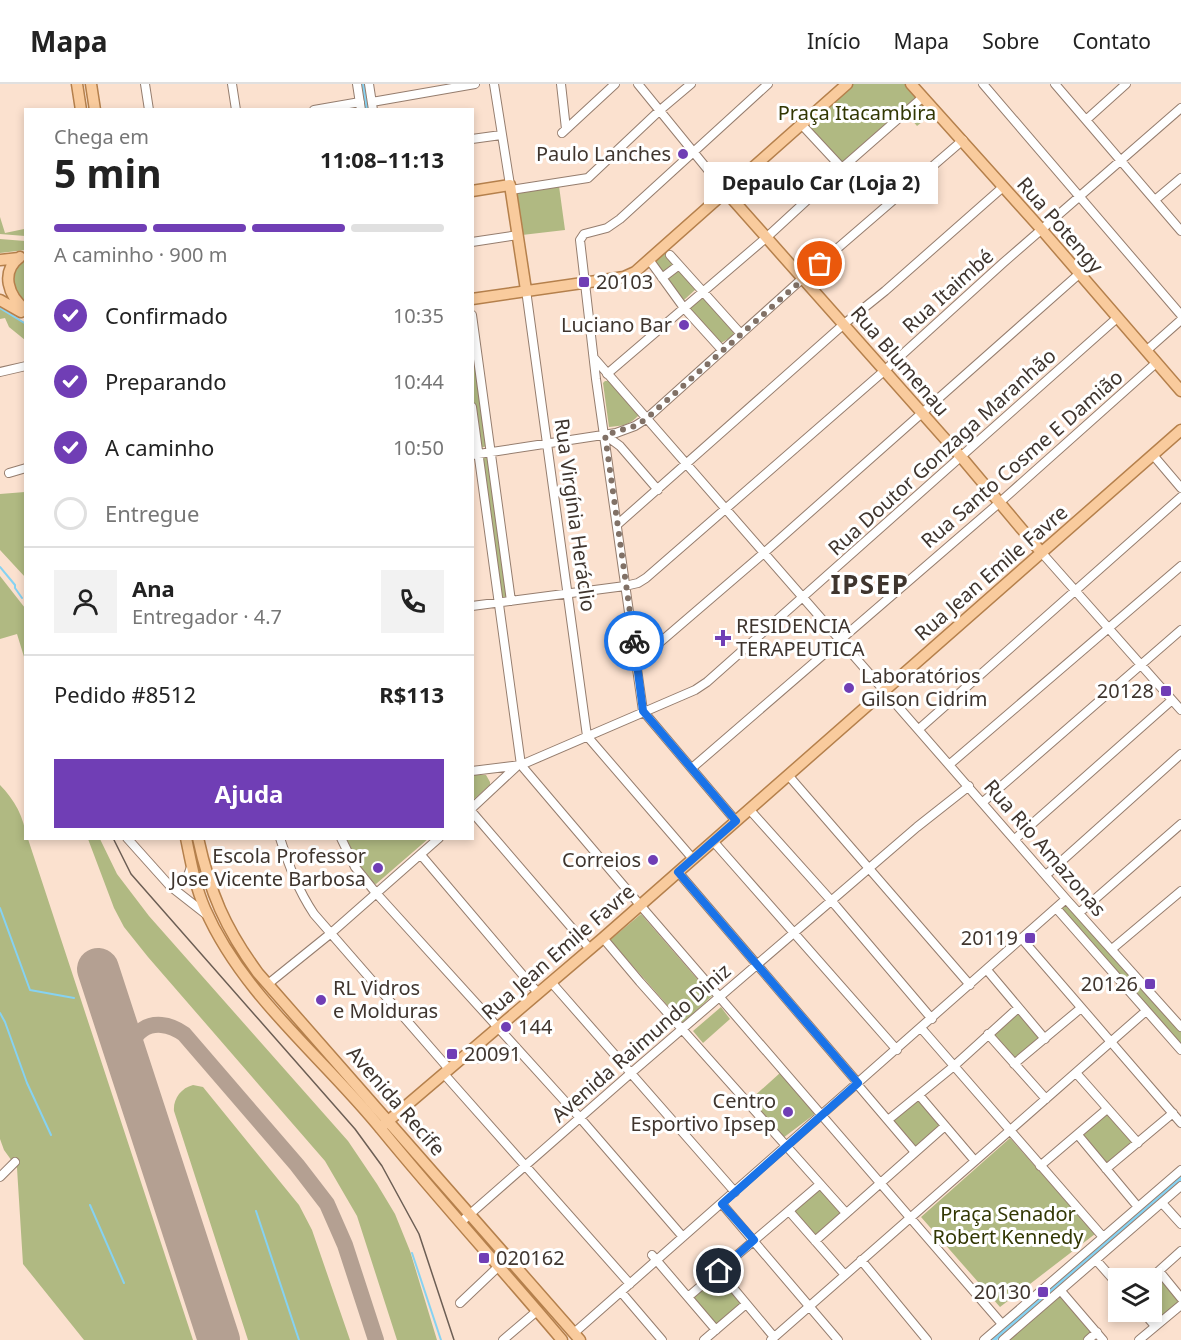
<!DOCTYPE html>
<html lang="pt">
<meta charset="utf-8">
<style>
:root{--surface:#fff;--page:#f2f2f2;--text:#222;--muted:#767676;--line:#e0e0e0;--accent:#703eb5}
body{margin:0;font-family:"Noto Sans",sans-serif;background:var(--page);color:var(--text);height:100vh;display:flex;flex-direction:column;font-size:22px;white-space:nowrap}
*{box-sizing:border-box;margin:0}
p{font-size:20px;color:var(--muted)}
.icon{flex:none;width:33px;height:33px;fill:none;stroke:currentColor;stroke-width:2;stroke-linecap:round;stroke-linejoin:round}
.map{position:relative;flex:1;overflow:hidden}
.drawer{position:absolute;left:24px;top:24px;width:450px;height:732px;display:flex;flex-direction:column;background:var(--surface);border-radius:0px;box-shadow:0 3px 9px #0003}
.drawer>*{flex:none}
.fabs{position:absolute;left:1108px;top:1184px;display:grid;gap:12px}
.fabs a{display:grid;place-items:center;width:54px;height:54px;border-radius:0px;background:var(--surface);box-shadow:0 3px 9px #0003;font-size:30px}
.pin{position:absolute;display:grid;place-items:center;width:51px;height:51px;color:#fff;margin:-26px;border:3px solid #fff;border-radius:50%;box-shadow:0 2px 6px #0007}
.courier{position:absolute;display:grid;place-items:center;width:60px;height:60px;margin:-30px;border:4px solid #1a73e8;border-radius:50%;background:#fff;color:#222;box-shadow:0 2px 8px #0007}
.bubble{position:absolute;height:42px;border-radius:0px;background:var(--surface);box-shadow:0 3px 9px #0003;font-size:20px;font-weight:700;line-height:42px;text-align:center}
.overview em{font-style:normal;font-weight:700}
.overview div{display:flex;flex-direction:column-reverse}
.overview{display:flex;align-items:center;justify-content:space-between;height:102px;padding:0 30px}
h1{font-size:39px;font-weight:700;line-height:45px}
.bar{display:grid;grid-template-columns:repeat(4,1fr);gap:9px 6px;align-content:center;height:72px;padding:0 30px}
.bar i{height:8px;border-radius:4px;background:var(--line)}
.bar .selected{background:var(--accent)}
.bar p{grid-column:span 4}
.line{display:flex;align-items:center;gap:15px;padding:0 30px;border-top:2px solid var(--line)}
.line div{flex:1}
.round{display:grid;place-items:center;flex:none;width:63px;height:63px;border-radius:0px;background:var(--page)}
ol{padding:0 30px;list-style:none}
li{display:flex;align-items:center;gap:18px;height:66px}
li p{margin-inline-start:auto}
li .icon{padding:6px;border-radius:50%;background:var(--accent);color:#fff;stroke-width:4}
li:last-child{color:var(--muted)}
li i{width:33px;height:33px;border:3px solid var(--line);border-radius:50%}
.cta{display:flex;gap:12px;margin-top:auto;padding:12px 30px}
.cta a{flex:1;height:69px;border-radius:0px;background:var(--accent);color:#fff;font-size:24px;font-weight:700;line-height:69px;text-align:center}
header{display:flex;align-items:center;gap:36px;box-sizing:border-box;height:84px;padding:0 30px;background:var(--surface);border-bottom:2px solid var(--line)}
header strong{font-size:28px}
nav{display:flex;gap:33px;margin-inline-start:auto;font-size:21px}
.map>svg:first-child{display:block}
</style>
<header>
<strong>Mapa</strong>
<nav><a>Início</a><a>Mapa</a><a>Sobre</a><a>Contato</a></nav>
</header>
<div class="map">
<svg width="1181" height="1256" viewBox="0 0 1181 1256">
<rect width="100%" height="100%" fill="#fbe1cf"/>
<path fill="#f0d6d2" d="M721,544l11,14 -7,6 -11,-14z"/>
<path fill="#b0b982" d="M850,0h59l7,13 -74,65 -38,-39z
M923,18l9,12 -15,12 -10,-12z
M559,102l6,44 -43,5 -6,-43z
M0,133l5,16 19,-4 1,7 -25,-2z
M0,155l25,2v9l-25,3z
M664,167l32,35v3l-12,11h-2l-29,-38z
M25,175v47l-16,-27 12,-18z
M701,209l33,40 -1,3 -12,7 -34,-36z
M0,224l25,15v17l-16,-13 -4,-9 -5,1z
M472,247l16,115 -9,2 -6,-44z
M605,297h4l30,34c-9,10 -17,11 -30,12l-6,-44z
M488,372l22,143 -9,2 -20,-144z
M25,408h1l-1,85 -25,-27v-56z
M0,492l25,32v52l-8,-26 -17,5z
M473,691h13l4,7v3l-17,15z
M0,701c14,14 25,33 26,53l2,1 165,501h-109l-61,-76 -6,-96 -13,-18 -4,-11z
M88,755h12l17,35 32,42 199,225 29,43 18,30 15,37 27,89h-40l-40,-124 -32,-55 -177,-204 -24,-30 -10,-19z
M343,755h85l-52,45 -7,-2z
M1067,818l114,129v15l-121,-137z
M641,830l71,82 -29,27 -73,-83z
M721,923l9,12 -27,24 -10,-12z
M1018,927l27,32 -29,24 -27,-31z
M780,989l36,40 -33,25 -32,-39z
M193,1001l10,2 96,118 13,25 38,110h-102l-74,-229c-1,-12 7,-23 19,-26z
M918,1013l25,29 -29,22 -23,-27z
M1108,1028l28,32 -30,26 -26,-32z
M1010,1054l85,96 -95,73 -79,-90z
M819,1104l24,26 -28,24 -24,-27z
M719,1191l24,28 -27,23 -25,-28z
M1158,1193l23,26 -25,21 -10,-13h6v-28z
M1060,1209l34,39 -9,8h-78z"/>
<path fill="#86d2f2" d="M1181,1091v6l-12,11 -172,148h-7z"/>
<g fill="none" stroke-linecap="round" stroke-linejoin="round">
<path stroke="#86d2f2" stroke-width="2" d="M0,224l26,16
M0,483l15,18v3l7,10
M0,824l30,82 44,8
M0,929l5,9 22,61 24,52
M90,1121l34,78
M256,1127l43,129
M412,1169l29,87"/>
<path stroke="#86d2f2" stroke-width="7" d="M365,0l3,26"/>
<path stroke="#b4a092" stroke-width="16" d="M131,985c-8,-37 22,-57 53,-35l113,131 30,39 18,41 31,95"/>
<path stroke="#b4a092" stroke-width="42" d="M98,885l121,371"/>
<g stroke="#957d6e" stroke-width="10">
<path id="minor" d="M145,0l4,26
M232,0l4,26
M357,0l4,26
M369,0l4,26
M494,0l16,101
M561,0l5,45
M638,0l88,108
M983,0l198,231
M1055,0l126,147
M372,18l103,-18
M314,26l46,-8
M1086,36l40,-36
M802,41l40,43
M562,49l53,-49
M472,55l29,-4
M511,106l77,-12 71,-67 32,-27
M1155,116l26,-22
M472,158l46,-7
M670,171l9,10
M650,177l34,47 38,42
M662,194l17,-13 62,69
M526,206l61,446 106,123
M472,231l39,286
M1146,267l35,-31
M594,274l472,541 115,128
M0,288l26,-6
M607,290l160,-137 75,-69 81,-71
M472,323l49,358
M605,351l15,11 38,44
M472,371l144,-22 19,-7 11,-7 157,-141 160,-138
M1153,371l28,33
M9,389l17,-5
M618,440l226,-200 41,-33 118,-104
M1041,468l140,158
M472,522l153,-20 13,-3 8,-5 238,-207 119,-108 178,-155
M637,578l128,-110 314,-278
M919,645l262,-232
M950,680l231,-198
M521,681l119,140 362,419
M692,684l307,-265 157,-140
M472,687l49,-6 174,-75 12,-8 410,-364
M788,691l182,210
M983,718l198,-172
M472,724l44,-41
M749,725l87,97 96,113
M472,728l118,137
M736,737l-93,-110 -47,-332 -16,-139 4,-6 23,-6 13,-9 148,-135
M127,754l43,48 37,29
M280,754c9,28 18,52 34,76l135,155
M341,754l14,29 21,26 205,226 102,118
M1015,755l157,-139
M713,757l184,209
M421,771l117,138
M678,788l180,211
M1046,791l135,-121
M170,802l16,-5 5,-14
M1056,824l125,142
M1079,829l102,-89
M603,854l37,44 206,231
M1022,855l159,184
M1112,865l69,-58
M987,886l58,69
M551,898l184,210
M268,900l62,-50 109,-96
M921,944l182,209
M988,950l58,65
M472,966l8,9
M1014,980l67,-56
M444,990l186,210
M1077,990l61,69
M857,1000l57,67
M919,1011l56,66
M888,1036l66,-54 64,-58
M1078,1051l60,72
M1040,1082l67,-57
M1106,1085l67,-56
M0,1093l15,-15
M1162,1119l19,21
M722,1120l116,136
M789,1127l56,64
M461,1138l170,-149 286,-246 52,-41
M815,1157l130,-115
M652,1171l64,75
M861,1176l66,80
M1096,1176l23,26
M719,1187l55,66
M1159,1187l22,27
M1151,1194l30,-27
M1061,1207l42,49
M621,1208l41,48
M688,1213l131,-112
M460,1219l39,-37
M1142,1227l13,15
M574,1249l492,-434
M503,1256l34,-29
M704,1256l42,-36
M771,1256l375,-329
M984,1256l197,-170
M1003,1256l178,-154
M1088,1256l9,-8
M1139,1256l42,-35"/>
</g>
<g stroke="#b5804c" stroke-width="13">
<path id="major" d="M77,0l4,26
M91,0l4,26
M911,0l131,146 139,161
M472,107l38,-6 16,105
M726,108l236,266 79,94
M20,173c-20,15 -12,39 6,53
M0,176l19,-2
M472,215l152,-22 11,-5 212,-188
M0,216l21,12
M186,754c5,24 9,48 19,71 38,87 117,147 176,220 58,71 121,140 181,211
M198,754c12,55 27,90 60,135l322,367
M380,1044l223,-190 578,-508"/>
</g>
<use href="#minor" stroke="#fff" stroke-width="8"/>
<use href="#major" stroke="#f9cb9d" stroke-width="10"/>
<path stroke="#6c5e54" stroke-width="1.5" d="M113,754l18,36 224,255 27,37 37,68 35,106"/>
</g>
<g fill="none" stroke-linecap="round" stroke-linejoin="round">
<path stroke="#817166" stroke-width="6" stroke-dasharray="0 10.8" d="M634,557l-29,-206 30,-9 11,-7 174,-155"/>
<path stroke="#1a73e8" stroke-width="8" d="M634,557l9,70 93,110 -58,51 180,211 -136,121 32,36 -35,31"/>
</g>
<g fill="#703eb5" stroke="#fff" stroke-width="2">
<circle cx="683" cy="70" r="6"/>
<rect x="578" y="192" width="12" height="12" rx="3"/>
<circle cx="684" cy="241" r="6"/>
<path d="M720 545h6v6h6v6h-6v6h-6v-6h-6v-6h6z"/>
<circle cx="849" cy="604" r="6"/>
<rect x="1160" y="601" width="12" height="12" rx="3"/>
<circle cx="653" cy="776" r="6"/>
<circle cx="378" cy="784" r="6"/>
<rect x="1024" y="848" width="12" height="12" rx="3"/>
<rect x="1144" y="894" width="12" height="12" rx="3"/>
<circle cx="321" cy="916" r="6"/>
<circle cx="506" cy="943" r="6"/>
<rect x="446" y="964" width="12" height="12" rx="3"/>
<circle cx="788" cy="1028" r="6"/>
<rect x="478" y="1168" width="12" height="12" rx="3"/>
<rect x="1037" y="1202" width="12" height="12" rx="3"/>
</g>
<g text-anchor="middle" stroke-width="6" stroke-linejoin="round" paint-order="stroke">
<g font-size="20" fill="#323703" stroke="#fff">
<text x="857" y="36">Praça Itacambira</text>
<text x="1008" y="1137">Praça Senador<tspan x="1008" dy="23">Robert Kennedy</tspan></text>
</g>
<g font-size="20" fill="#3f352e" stroke="#fff" text-anchor="end">
<text x="671" y="77">Paulo Lanches</text>
<text x="596" y="205" text-anchor="start">20103</text>
<text x="672" y="248">Luciano Bar</text>
<text x="736" y="549" text-anchor="start">RESIDENCIA<tspan x="736" dy="23">TERAPEUTICA</tspan></text>
<text x="861" y="599" text-anchor="start">Laboratórios<tspan x="861" dy="23">Gilson Cidrim</tspan></text>
<text x="1154" y="614">20128</text>
<text x="366" y="779">Escola Professor<tspan x="366" dy="23">Jose Vicente Barbosa</tspan></text>
<text x="641" y="783">Correios</text>
<text x="1018" y="861">20119</text>
<text x="1138" y="907">20126</text>
<text x="333" y="911" text-anchor="start">RL Vidros<tspan x="333" dy="23">e Molduras</tspan></text>
<text x="518" y="950" text-anchor="start">144</text>
<text x="464" y="977" text-anchor="start">20091</text>
<text x="776" y="1024">Centro<tspan x="776" dy="23">Esportivo Ipsep</tspan></text>
<text x="496" y="1181" text-anchor="start">020162</text>
<text x="1031" y="1215">20130</text>
</g>
<g font-size="20" fill="#3f352e" stroke="#fff">
<text transform="translate(1060 141) rotate(49)" y="7">Rua Potengy</text>
<text transform="translate(948 207) rotate(-42)" y="7">Rua Itaimbé</text>
<text transform="translate(900 277) rotate(49)" y="7">Rua Blumenau</text>
<text transform="translate(942 368) rotate(-42)" y="7">Rua Doutor Gonzaga Maranhão</text>
<text transform="translate(1022 375) rotate(-41)" y="7">Rua Santo Cosme E Damião</text>
<text transform="translate(575 431) rotate(82)" y="7">Rua Virgínia Heráclio</text>
<text transform="translate(991 489) rotate(-41)" y="7">Rua Jean Emile Favre</text>
<text transform="translate(1045 764) rotate(49)" y="7">Rua Rio Amazonas</text>
<text transform="translate(558 868) rotate(-41)" y="7">Rua Jean Emile Favre</text>
<text transform="translate(641 959) rotate(-41)" y="7">Avenida Raimundo Diniz</text>
<text transform="translate(396 1017) rotate(49)" y="7">Avenida Recife</text>
</g>
<g font-size="26" font-weight="bold" letter-spacing="1.5" fill="#3f352e" stroke="#fff">
<text x="870" y="510">IPSEP</text>
</g>
</g>
</svg>
<div class="fabs">
<a><svg class="icon" aria-label="layers" viewBox="0 0 24 24"><path d="M12 4l9 5-9 5-9-5zM3 14l9 5 9-5"/></svg></a>
</div>
<div class="pin" style="left:820px;top:180px;background:#ea580c"><svg class="icon" aria-label="bag" viewBox="0 0 24 24"><path d="M5 8h14l-1 12H6zM9 8a3 3 0 0 1 6 0"/></svg></div>
<div class="pin" style="left:719px;top:1187px;background:#1f2937"><svg class="icon" aria-label="home" viewBox="0 0 24 24"><path d="M3 11l9-7 9 7M6 9v11h12V9"/></svg></div>
<div class="courier" style="left:634px;top:557px"><svg class="icon" aria-label="bike" viewBox="0 0 24 24"><circle cx="6" cy="16" r="4"/><circle cx="18" cy="16" r="4"/><path d="M6 16l4-8h5l3 8M10 8l3 8H6M13 5h3"/></svg></div>
<div class="bubble" style="left:704px;top:78px;width:234px">Depaulo Car (Loja 2)</div>
<section class="drawer">
<div class="overview"><div><h1>5 min</h1><p>Chega em</p></div><em>11:08–11:13</em></div>
<div class="bar"><i class="selected"></i><i class="selected"></i><i class="selected"></i><i></i><p>A caminho · 900 m</p></div>
<ol>
<li><svg class="icon" aria-label="check" viewBox="0 0 24 24"><path d="M5 12l5 5 9-10"/></svg>Confirmado<p>10:35</p></li>
<li><svg class="icon" aria-label="check" viewBox="0 0 24 24"><path d="M5 12l5 5 9-10"/></svg>Preparando<p>10:44</p></li>
<li><svg class="icon" aria-label="check" viewBox="0 0 24 24"><path d="M5 12l5 5 9-10"/></svg>A caminho<p>10:50</p></li>
<li><i></i>Entregue</li>
</ol>
<div class="line" style="height:108px"><a class="round"><svg class="icon" aria-label="person" viewBox="0 0 24 24"><circle cx="12" cy="8" r="4"/><path d="M4 21q1-7 8-7t8 7"/></svg></a><div><b>Ana</b><p>Entregador · 4.7</p></div><a class="round"><svg class="icon" aria-label="phone" viewBox="0 0 24 24"><path d="M5 4h4l2 5-3 2q2 4 5 5l2-3 5 2v4C11 20 4 13 5 4z"/></svg></a></div>
<div class="line" style="height:78px"><div>Pedido #8512</div><b>R$113</b></div>
<div class="cta"><a>Ajuda</a></div>
</section>
</div>
